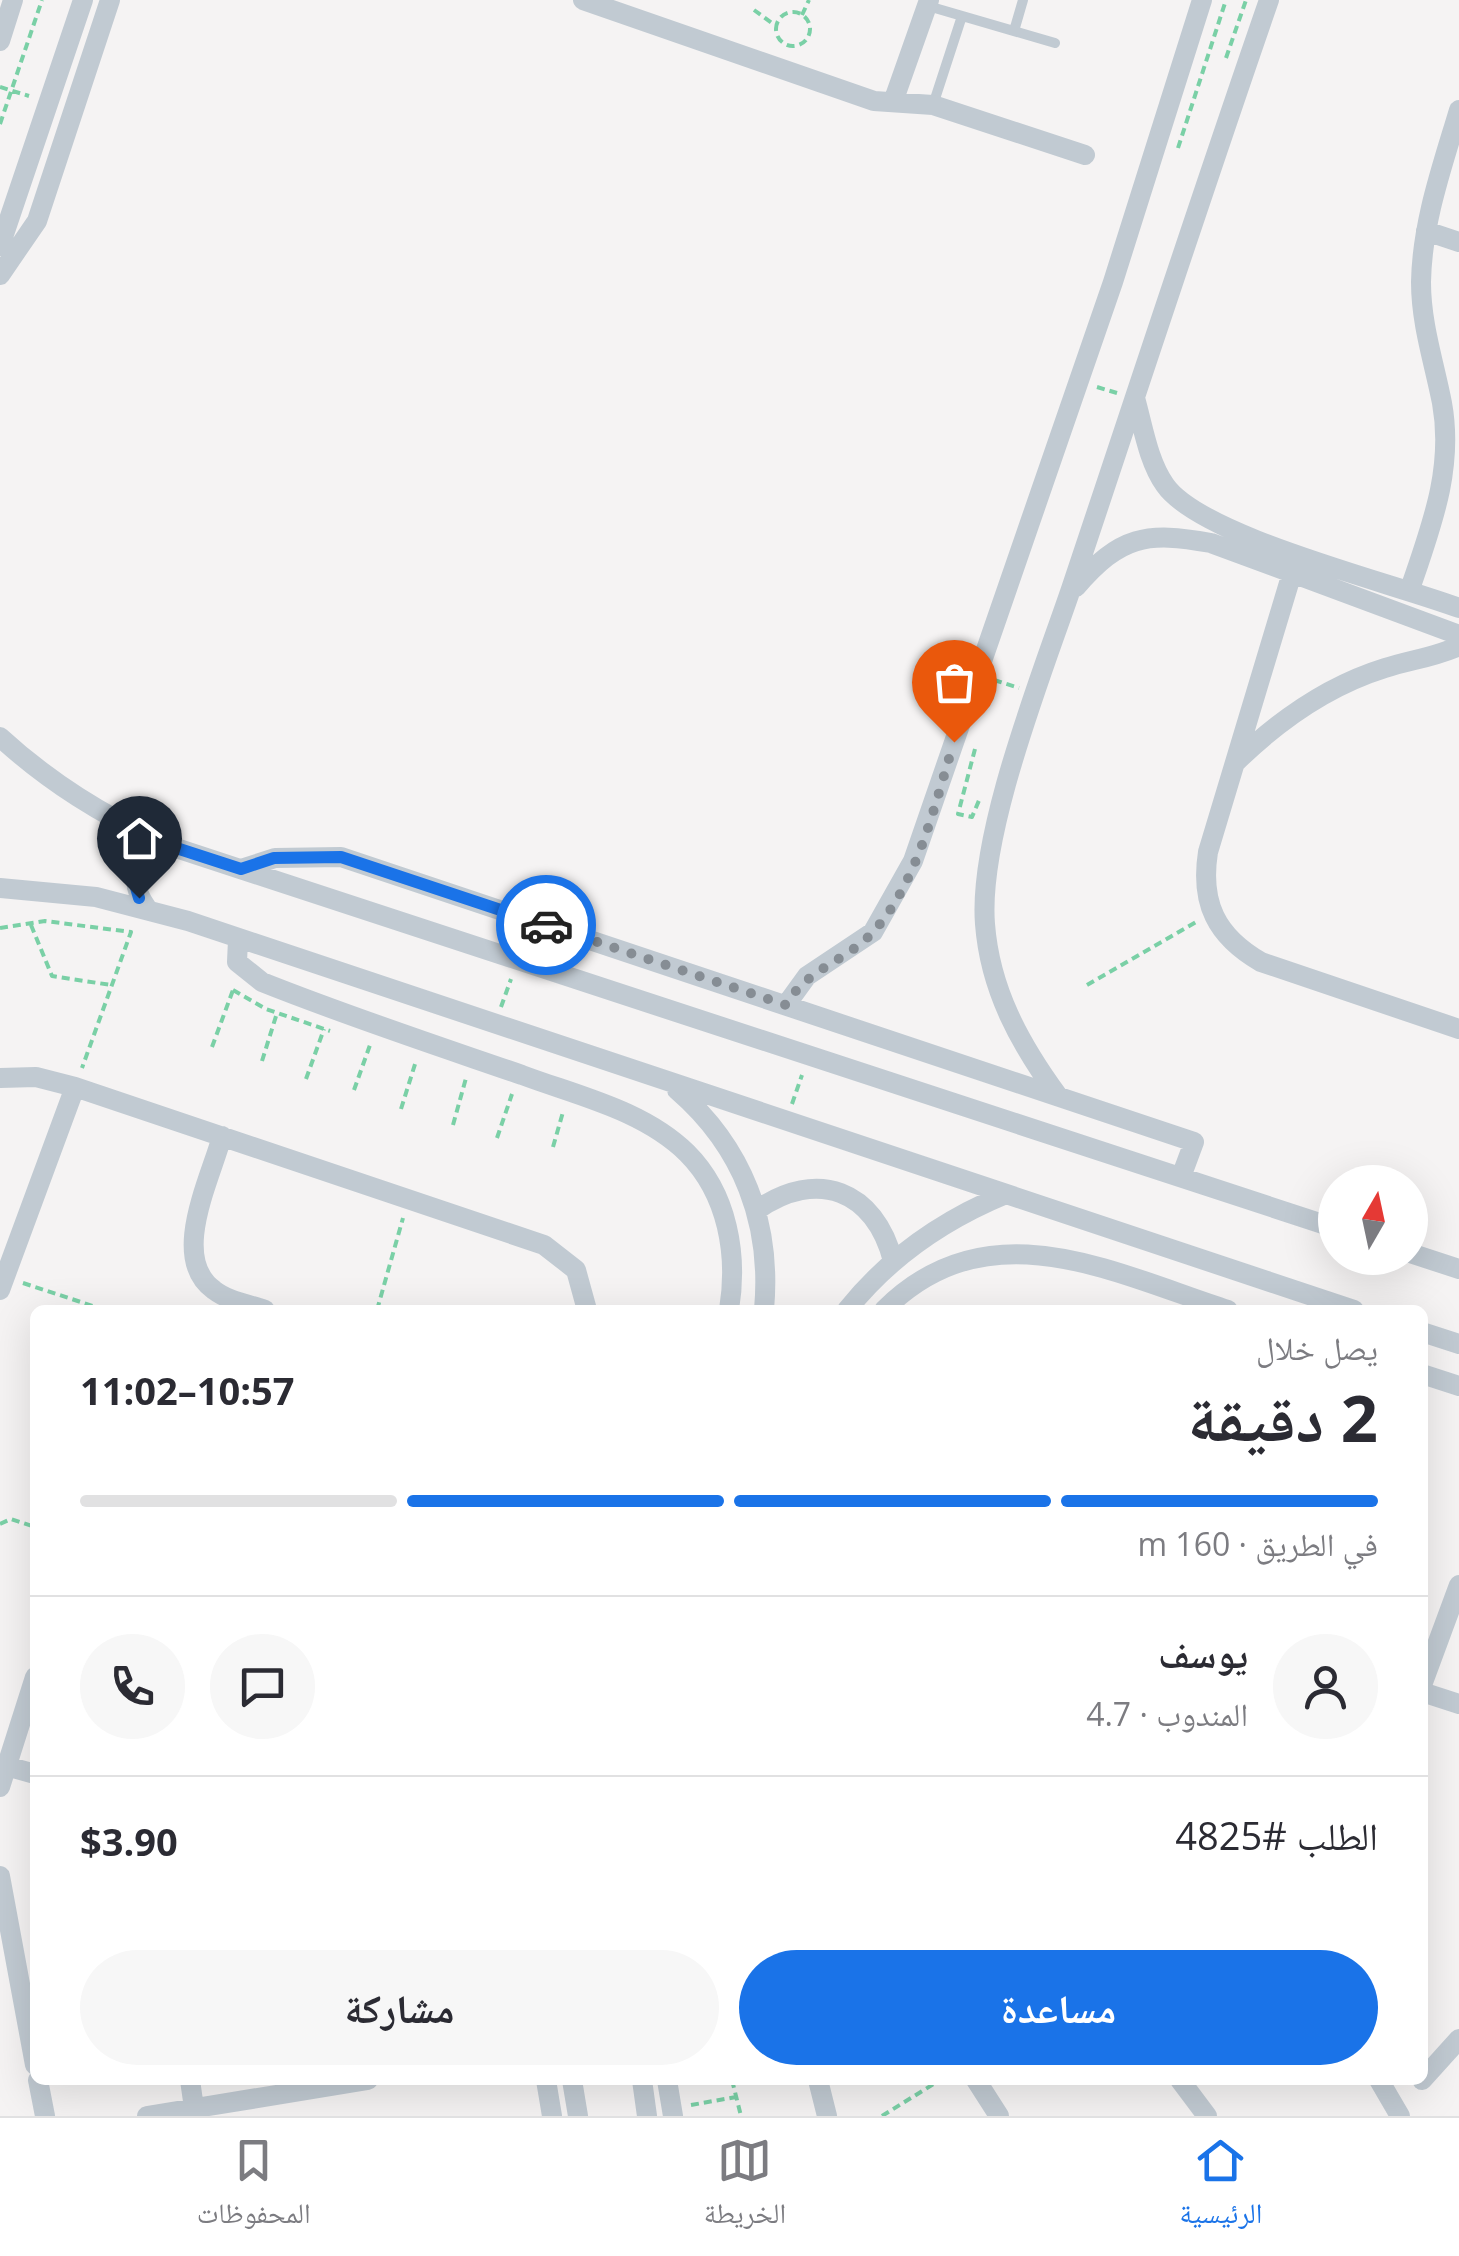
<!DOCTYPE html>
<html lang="ar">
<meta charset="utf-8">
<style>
:root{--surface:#fff;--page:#f7f7f7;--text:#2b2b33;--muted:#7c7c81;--line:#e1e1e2;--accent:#1a73e8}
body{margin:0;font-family:"Open Sans","Noto Naskh Arabic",sans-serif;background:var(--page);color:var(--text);direction:rtl;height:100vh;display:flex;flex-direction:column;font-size:38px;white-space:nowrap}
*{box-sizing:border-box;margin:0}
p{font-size:32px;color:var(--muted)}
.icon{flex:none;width:55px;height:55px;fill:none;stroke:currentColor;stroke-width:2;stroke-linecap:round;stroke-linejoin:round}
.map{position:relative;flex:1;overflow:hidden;direction:ltr}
.sheet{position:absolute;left:30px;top:1305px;width:1398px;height:780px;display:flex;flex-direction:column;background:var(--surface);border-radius:15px;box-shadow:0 10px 40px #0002;direction:rtl}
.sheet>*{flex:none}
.needle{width:65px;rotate:9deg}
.fabs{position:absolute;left:1318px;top:1165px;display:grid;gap:20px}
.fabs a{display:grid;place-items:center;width:110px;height:110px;border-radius:50%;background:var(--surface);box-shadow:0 10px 40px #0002;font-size:50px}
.pin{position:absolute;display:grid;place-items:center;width:85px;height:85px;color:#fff;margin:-102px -42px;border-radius:50% 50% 50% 0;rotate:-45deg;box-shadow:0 0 10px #0007}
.pin .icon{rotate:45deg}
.courier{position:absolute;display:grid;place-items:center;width:100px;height:100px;margin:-50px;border:8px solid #1a73e8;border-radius:50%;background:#fff;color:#222;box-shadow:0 2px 12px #0007}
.head em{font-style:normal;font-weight:700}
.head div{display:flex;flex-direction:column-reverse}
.head{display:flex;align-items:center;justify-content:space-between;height:170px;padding:0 50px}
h1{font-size:65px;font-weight:700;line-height:75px}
.bar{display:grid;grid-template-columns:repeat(4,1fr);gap:15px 10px;align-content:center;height:120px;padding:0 50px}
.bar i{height:12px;border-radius:8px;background:var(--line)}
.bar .on{background:var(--accent)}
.bar p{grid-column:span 4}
.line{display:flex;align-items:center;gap:25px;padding:0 50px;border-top:2px solid var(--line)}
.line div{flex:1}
.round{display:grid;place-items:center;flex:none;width:105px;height:105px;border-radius:52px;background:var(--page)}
.action{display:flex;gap:20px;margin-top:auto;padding:20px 50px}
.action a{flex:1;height:115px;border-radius:60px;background:var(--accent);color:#fff;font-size:40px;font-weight:700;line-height:115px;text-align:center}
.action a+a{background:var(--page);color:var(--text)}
.tab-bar{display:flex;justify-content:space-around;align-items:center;height:140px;border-top:2px solid var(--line);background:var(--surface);font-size:28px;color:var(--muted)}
.tab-bar a{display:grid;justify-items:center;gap:5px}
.tab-bar .on{color:var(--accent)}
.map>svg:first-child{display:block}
</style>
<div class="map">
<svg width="1459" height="2116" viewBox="0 0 1459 2116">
<rect width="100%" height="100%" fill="#f5f3f3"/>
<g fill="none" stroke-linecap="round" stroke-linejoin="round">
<path stroke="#7ad0a6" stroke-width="4" stroke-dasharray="8 5" stroke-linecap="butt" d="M754,10l22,16
M776 29a17 17 0 1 1 34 0a17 17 0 1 1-34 0Z
M802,15l7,-15
M1226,58l20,-58
M0,87l29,9
M0,124l42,-124
M1178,148l48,-148
M1097,387l20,6
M994,680l25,8
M975,749l-17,65 14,3 8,-19
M31,925l21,51 59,9
M0,928l45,-7 86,11 -49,136
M1087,985l109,-63
M233,990l33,19 64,22
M501,1007l10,-28
M212,1047l21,-57
M262,1061l15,-48
M306,1079l18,-50
M354,1090l16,-45
M792,1104l10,-29
M401,1109l15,-48
M453,1125l13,-47
M497,1138l15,-44
M553,1147l10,-35
M23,1283l82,27
M377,1310l26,-92
M0,1524l11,-5 24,8
M732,2080l9,36
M691,2105l45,-8
M882,2116l58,-36"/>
<path stroke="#c1cad2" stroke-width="10" d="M928,6l127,37
M1014,31l9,-31
M933,105l29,-89"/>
<path stroke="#c1cad2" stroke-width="20" d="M583,0l291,101 59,4 152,50
M0,41l13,-41
M893,102l36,-102
M1426,231l33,11
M0,246l83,-246
M0,275l37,-54 73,-221
M1135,398c8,28 13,63 30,87 36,52 228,98 294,123
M1292,573l-84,279c-8,51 8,84 53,110l198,67
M1076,587c44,-51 70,-56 135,-44l248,92
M1410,589c21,-62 44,-120 32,-186 -8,-41 -21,-79 -21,-121 1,-59 21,-115 38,-172
M0,737c50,46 103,78 164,107l1171,384
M1236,762c43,-42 91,-76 149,-94 25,-8 50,-11 74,-22
M241,869l34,-11 66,-1 853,285 -13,35
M0,888l96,9 92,24 1166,389
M147,908c-19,-25 -12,-51 17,-64
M238,940l-1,22 25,20c85,34 173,63 260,93 56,21 121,35 165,78 41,41 51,102 42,157
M786,1005l21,-29 66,-44 40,-71 200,-579 89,-282
M0,1078l36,-1 39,10 469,158 32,25 11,40
M677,1090c66,57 95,133 87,220
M1058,1096c-38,-52 -68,-106 -73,-172 -7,-89 56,-247 86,-335 66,-197 130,-393 198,-589
M222,1136c-11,42 -53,122 -8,154 14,11 34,14 51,20
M757,1210c60,-42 118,-20 136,51
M1410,1253l49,16
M0,1290l75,-203
M847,1310c43,-54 96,-90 159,-116
M884,1310c104,-104 227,-38 344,0
M1422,1332l37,12
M1422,1374l37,12
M1422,1685l37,-100
M1422,1692l37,12
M6,1766l29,8
M0,1787l35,-110
M0,1876l35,189
M38,2080l7,36
M190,2080l4,28
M546,2080l6,36
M572,2080l6,36
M642,2080l5,36
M667,2080l6,36
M818,2080l9,36
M976,2080l23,36
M1180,2080l27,36
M1379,2080l21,36
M1422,2080l37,-41
M147,2116l221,-36"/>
</g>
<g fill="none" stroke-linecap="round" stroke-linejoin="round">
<path stroke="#868d94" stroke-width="10" stroke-dasharray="0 18" d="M546,925l240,80c21,-37 60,-43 87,-73 45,-49 62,-129 81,-190"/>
<path stroke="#1a73e8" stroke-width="12" d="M139,898l-4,-14 7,-25 22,-15 77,25 33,-11 67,-1 205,68"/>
</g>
</svg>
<div class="fabs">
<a><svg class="needle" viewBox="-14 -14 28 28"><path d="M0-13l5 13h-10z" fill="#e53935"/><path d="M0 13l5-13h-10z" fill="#7c7c81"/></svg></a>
</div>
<div class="pin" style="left:954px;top:742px;background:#ea580c"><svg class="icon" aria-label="bag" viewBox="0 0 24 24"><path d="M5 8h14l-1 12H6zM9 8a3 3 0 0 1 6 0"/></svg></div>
<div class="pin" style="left:139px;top:898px;background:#1f2937"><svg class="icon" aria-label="home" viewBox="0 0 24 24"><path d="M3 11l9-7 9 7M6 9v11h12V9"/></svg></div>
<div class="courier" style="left:546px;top:925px"><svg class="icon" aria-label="car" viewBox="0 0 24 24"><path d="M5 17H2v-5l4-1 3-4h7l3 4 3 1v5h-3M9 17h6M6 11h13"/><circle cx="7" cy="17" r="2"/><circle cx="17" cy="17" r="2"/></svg></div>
<section class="sheet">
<div class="head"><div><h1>2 دقيقة</h1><p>يصل خلال</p></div><em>10:57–11:02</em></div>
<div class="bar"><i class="on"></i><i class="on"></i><i class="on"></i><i></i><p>في الطريق · 160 m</p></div>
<div class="line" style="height:180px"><a class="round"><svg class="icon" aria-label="person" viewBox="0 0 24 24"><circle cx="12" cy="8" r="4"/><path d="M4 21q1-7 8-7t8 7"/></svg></a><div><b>يوسف</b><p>المندوب · 4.7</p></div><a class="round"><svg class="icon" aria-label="chat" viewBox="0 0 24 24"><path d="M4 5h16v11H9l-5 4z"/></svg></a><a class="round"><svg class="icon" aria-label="phone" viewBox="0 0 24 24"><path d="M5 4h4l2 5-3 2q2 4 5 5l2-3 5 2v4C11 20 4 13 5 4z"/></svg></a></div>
<div class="line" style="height:130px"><div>الطلب #4825</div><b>$3.90</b></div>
<div class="action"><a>مساعدة</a><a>مشاركة</a></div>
</section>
</div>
<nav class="tab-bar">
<a class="on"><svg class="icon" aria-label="home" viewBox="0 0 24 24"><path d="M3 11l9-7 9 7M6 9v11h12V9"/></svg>الرئيسية</a>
<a><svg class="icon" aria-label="map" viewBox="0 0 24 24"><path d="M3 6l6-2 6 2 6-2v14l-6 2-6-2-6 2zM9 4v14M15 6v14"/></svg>الخريطة</a>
<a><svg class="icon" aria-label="saved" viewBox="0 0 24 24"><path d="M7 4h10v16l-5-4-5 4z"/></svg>المحفوظات</a>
</nav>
